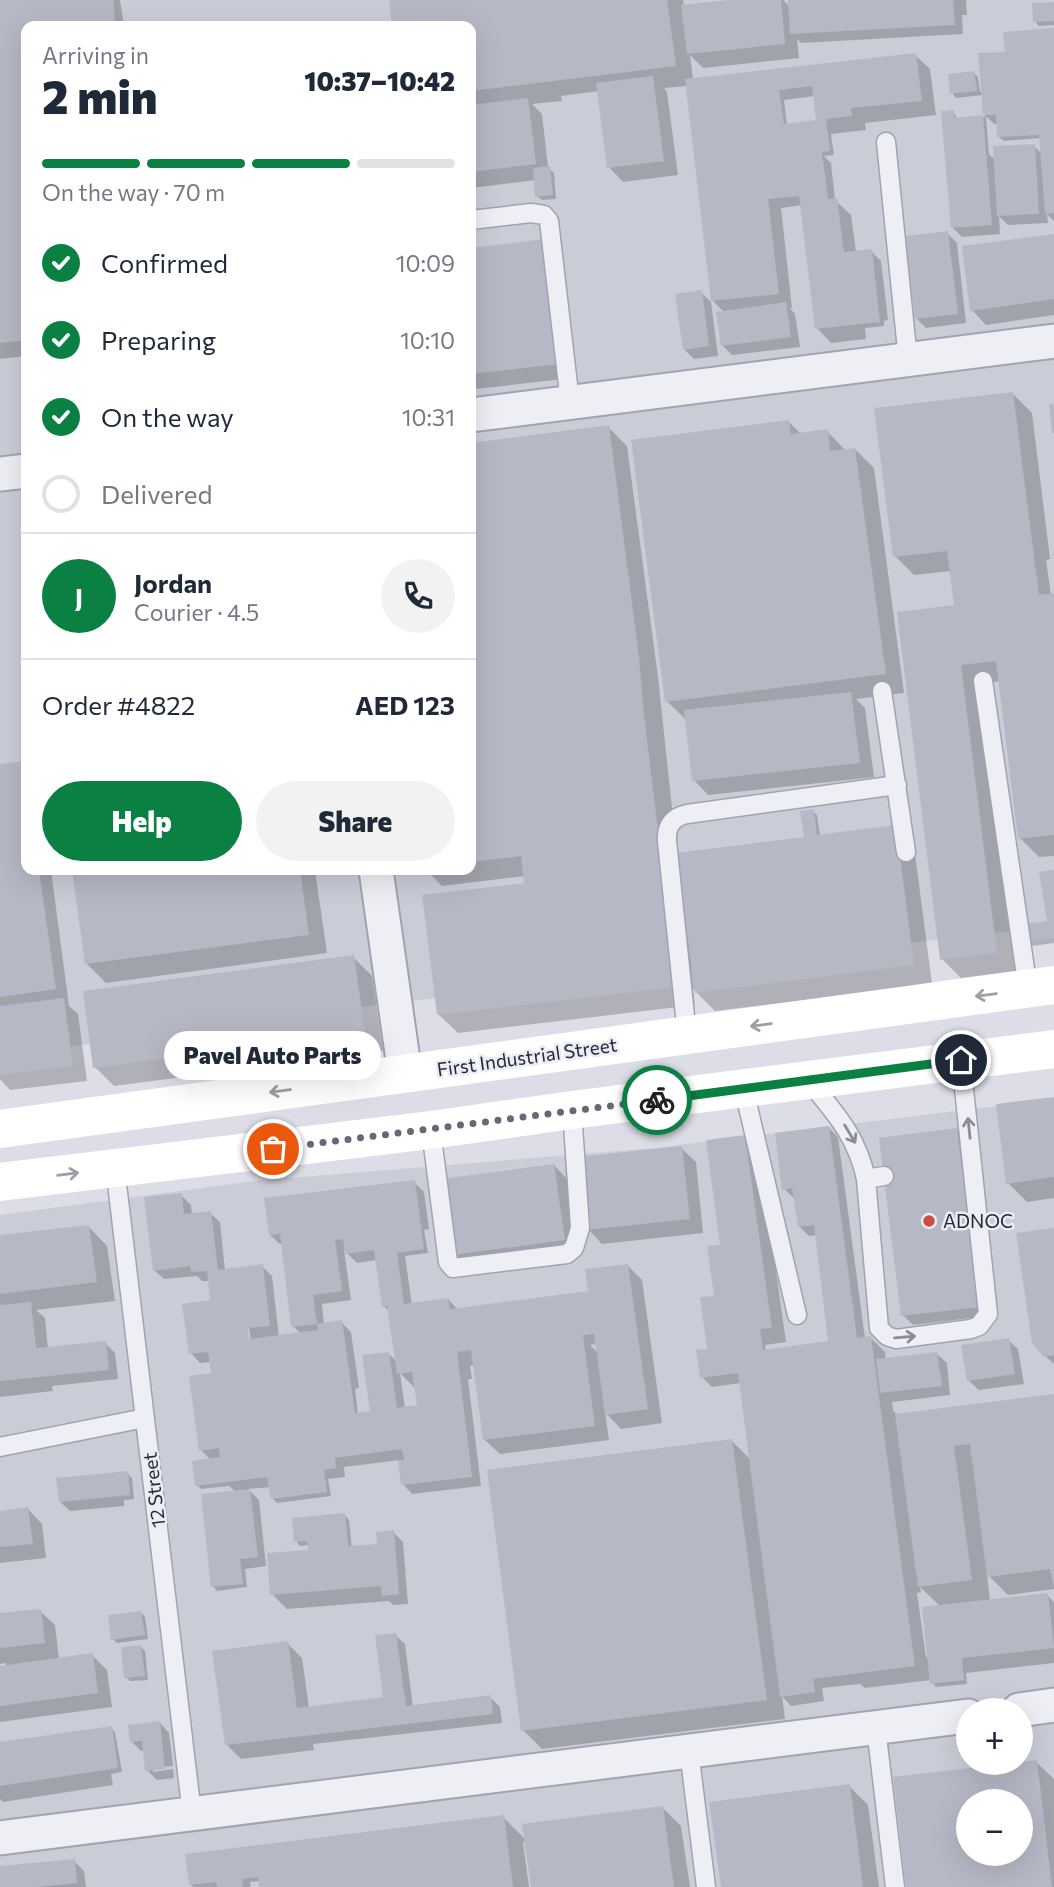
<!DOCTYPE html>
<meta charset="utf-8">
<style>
:root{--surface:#fff;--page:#f2f2f3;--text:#1f2937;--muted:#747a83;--line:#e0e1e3;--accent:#0b8043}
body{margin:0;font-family:Commissioner,sans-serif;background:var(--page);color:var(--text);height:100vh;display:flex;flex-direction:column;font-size:26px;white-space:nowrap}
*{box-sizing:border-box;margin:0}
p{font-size:23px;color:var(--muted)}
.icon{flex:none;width:38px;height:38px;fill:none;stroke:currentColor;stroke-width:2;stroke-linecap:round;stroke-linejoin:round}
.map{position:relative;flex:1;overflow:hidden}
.sheet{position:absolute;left:21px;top:21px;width:455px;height:854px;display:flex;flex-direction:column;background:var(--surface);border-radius:14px;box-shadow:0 7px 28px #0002}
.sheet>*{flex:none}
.controls{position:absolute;left:956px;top:1698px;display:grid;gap:14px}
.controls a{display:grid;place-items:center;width:77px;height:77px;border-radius:50%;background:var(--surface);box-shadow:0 7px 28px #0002;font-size:35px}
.pin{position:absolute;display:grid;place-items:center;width:60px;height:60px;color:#fff;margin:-30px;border:4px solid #fff;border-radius:50%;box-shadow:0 2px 7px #0007}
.courier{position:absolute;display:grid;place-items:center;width:70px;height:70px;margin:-35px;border:5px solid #0b8043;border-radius:50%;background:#fff;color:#222;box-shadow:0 2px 9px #0007}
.bubble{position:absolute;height:49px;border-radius:24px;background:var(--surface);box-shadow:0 7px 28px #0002;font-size:23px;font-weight:800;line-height:49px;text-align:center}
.head em{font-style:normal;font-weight:800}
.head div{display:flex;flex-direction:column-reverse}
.head{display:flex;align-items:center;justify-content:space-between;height:119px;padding:0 21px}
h1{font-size:46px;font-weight:800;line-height:52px}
.bar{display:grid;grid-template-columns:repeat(4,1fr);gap:10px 7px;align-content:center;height:84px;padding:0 21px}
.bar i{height:9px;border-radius:5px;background:var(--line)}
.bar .on{background:var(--accent)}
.bar p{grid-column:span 4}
.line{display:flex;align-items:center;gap:18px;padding:0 21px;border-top:2px solid var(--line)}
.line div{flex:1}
.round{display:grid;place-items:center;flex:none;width:74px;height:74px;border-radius:37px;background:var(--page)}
ol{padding:0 21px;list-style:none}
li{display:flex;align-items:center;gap:21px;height:77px}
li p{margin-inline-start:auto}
li .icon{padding:7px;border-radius:50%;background:var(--accent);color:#fff;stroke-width:4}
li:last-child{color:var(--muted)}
li i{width:38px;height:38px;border:4px solid var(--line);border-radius:50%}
.button{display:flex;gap:14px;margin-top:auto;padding:14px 21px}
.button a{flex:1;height:80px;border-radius:42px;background:var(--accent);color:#fff;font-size:28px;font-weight:800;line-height:80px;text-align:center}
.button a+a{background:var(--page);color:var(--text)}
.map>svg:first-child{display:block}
</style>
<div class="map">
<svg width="1054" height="1887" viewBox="0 0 1054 1887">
<rect width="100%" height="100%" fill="#dcdde6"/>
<path fill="#caccd8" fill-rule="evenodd" d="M0,0h1054v926l-710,83 -344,47zM26,26h445v844h-445z
M1054,1099v788h-1054v-672l254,-34 400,-33zM968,1710h52v52h-52zM968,1801h52v52h-52z"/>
<path fill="#0003" fill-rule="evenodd" d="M0,0h120l4,26h-98v330l-26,3z
M390,0h293l1,6 62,-6h37l7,7 -1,-7h177l1,15h-5l1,19 -162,9 -4,-4 2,19 -96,10 -13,-13 3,24 222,-24 15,14 6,46 -71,8 1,7 -35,4 3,21 -10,1 7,7 4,37 16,15 5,37 15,-1 10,10 7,59 -4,1v5l-19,2 1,11 -35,4 -14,-15 -15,-123 -21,3 11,100h-2l5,6 5,33 -68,8 -10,-10 2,-33 -12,-12 -25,-214 -23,2 3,4 11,83 -55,7 -14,-15 -10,-76 -38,5 1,5 -30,3 10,10 6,53 6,6 2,26 -14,1 -5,-4 -1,-16 -65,8v-162h-77zM815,96l5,26 -33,3 -3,-25z
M1054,4v21l-15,1 -4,-5z
M1054,30v191l-7,-7 1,9 -40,2 -9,-9 1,18 -38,3 -10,-10 1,-115 5,7 27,-2 -2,-22 -27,3 -4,-5 22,-20 4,4 2,15h3l21,-39zM986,116l8,8h4l1,13 5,4 37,-3 1,16 -8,-8 -39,14 -6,-6z
M947,233l10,10 9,80 -40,5 -10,-10z
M1054,236v79l-68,10 -14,-15z
M545,241l28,137 -97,11 -5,-5v-135z
M701,292l10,10 7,54 -24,3 -10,-10z
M1013,394l19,19 18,146 -4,1 5,35h3v261l-15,1 -19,-19 -20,-157 -21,3 36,287 -54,7 -19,-19 16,-353 -7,-35 -37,4 -19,-19z
M789,422l12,12 26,-3 19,20 9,-2 19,19 30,225 -48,6 9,9 9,69 -166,18 -14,-15 -8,-60 -19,-19z
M608,427l19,19 31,231 19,178 129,-17 7,-27 4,4 3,21 75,-9 19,19 18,138 -217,27 -22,-22 2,16 -237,28 -20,-19 88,-130 -1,-8 -83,10 -16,-16h45v-426z
M24,763l2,2v105h25l18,136 9,8 9,67 -77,9 -10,-11v-313z
M74,870h241l12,83 -221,30 -19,-19z
M1054,872v71l-22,3 -5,-4 21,-20z
M353,957l19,19 11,75 -269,35 -19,-19z
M1054,1099v99l-27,4 -19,-19z
M829,1128l9,9 27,201h6l14,14 1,8 51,-6 10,9 3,32 -58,7 1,8 5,6 156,-21v194l-46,6 -21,-21 3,27 57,-6 7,7v61l-88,10 1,11 -31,3 -5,-7 -66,8 -5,-4 -38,4 2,13 -33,5 -9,-10 3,23 -243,30 -19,-19 209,-289 20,20 -11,-78 -29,4 -10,-10 7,-27 13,-104 22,-109 15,14 27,191 -21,3 1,6 64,-8 -13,-108 -8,1 -10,-10 -5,-28 -10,-9zM920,1587l20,19 -11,51h-3l-9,-64 4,-1z
M957,1130l4,5 27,181 -75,9 -10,-10z
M681,1148l15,14 7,71 -101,11 -14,-15z
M554,1165l14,15 11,74 -110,15 -15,-15z
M414,1182l10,10 5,37 -5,1 4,23 -23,3 7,49 36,-6 10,11 132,-17 38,-27 14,14 20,143 -41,6 -16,-17 4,28 -109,14 -15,-14 -10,-75 -5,1 2,13h-4l13,107 -69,8 -9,-10 -3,-24 -56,7 1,10 -17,2 3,17 -54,7 -5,-5 -1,-11 -23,2 11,11 7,66 -21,3 2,18 -30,4 -4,-5 23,-94 -7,-6 -28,3 -4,-4 14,-25 -10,-10 12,-75 -2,-13 -11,1 -9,-10 21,-51 -3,-21h-7l-5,-5 -33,3 -10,-9 27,-75 10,10 1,10 18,-2 10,9 5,48 37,-4 10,10 7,61 22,-3 -8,-8 -10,-82h-3l-10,-9zM344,1250l13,13 20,-3 7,46 6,7 8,50 -9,-9 -17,59 -14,2 -3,-26 4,-1 -8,-56 -10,-10 -17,3 -2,-21 29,-4zM248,1320l3,21h-3zM597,1344l1,9 -8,-8zM400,1373l14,14h2l3,19 -14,2z
M88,1226l19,20 8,55 -79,9 9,8 3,31 57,-6 10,10 3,26 -66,7 1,5 -53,6v-160z
M1054,1229v135l-9,-8z
M1008,1340l10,9 6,35 -45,6 -10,-9z
M127,1473l5,5 2,21 -10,1v6l-54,5 -10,-9z
M28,1509l14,15 4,34 -46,5v-51z
M345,1515l4,5 3,28 28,1 13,-17 10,10 5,62 -15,1 -4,-4 -102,8 -15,-15 37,-43v-6l-9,1 -4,-5z
M40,1611l15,14 4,34 33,-4 15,15 5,37 -112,15v-55l6,-1v-3l-6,1v-49z
M141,1612l4,5 3,22 -31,4 -4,-4z
M395,1635l10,9 8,63 77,-10 10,10 2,16 -189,21 1,6 -73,9 -15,-15 61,-101 15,15 7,50 76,-9z
M141,1647l4,4 3,29 -18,1 -4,-4z
M160,1723l9,10 4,33 -20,2v4l20,-3 1,9 -17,2 -10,-10 -2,-20 -4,1 -10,-10z
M111,1728l4,4 7,40 -11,2 2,11 -110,17 -3,-3v-55z
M1036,1762l18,17v108h-146l-13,-109zM968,1801h52v52h-52z
M849,1786l19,19 11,82h-157z
M662,1807l19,19 9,61h-157l-7,-45h-3l6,45h-268l-1,-6 -10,1 1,5h-58l-3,-3 313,-67 23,23z
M74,1861l10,10 2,16h-86v-19z"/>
<path fill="#b6b8c6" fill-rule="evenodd" d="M0,0h113l3,26h-90v314l-26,3z
M389,0h278l9,66 -205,25v-65h-79z
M729,0h52l4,44 -98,10 -6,-49z
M788,0h165l2,25 -165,9z
M1054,2v19l-21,1 -1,-19z
M1054,28v185l-9,1 -6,-79 -42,2 -1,-22h-13l-5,-62 27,-1 -2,-20z
M916,53l6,48 -71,7 1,8 -26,3 4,32 -8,1 6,47 9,-1 7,54 28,-3 8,73 -65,7 -16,-133 -31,3 11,95 -68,7 -26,-222zM812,86l4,34 -32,4 -5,-34z
M974,71l3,20 -27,3 -2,-20z
M653,76l11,85 -57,7 -11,-85z
M528,98l8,66 -65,8v-67z
M954,110v8l29,-3 9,110 -41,3 -10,-117z
M1035,144l4,70 -42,2 -4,-70z
M550,166l3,29 -18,2 -2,-29z
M948,231l10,83 -43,5 -10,-83z
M1054,234v65l-84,12 -8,-65z
M545,239l15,125 -89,10v-126z
M702,290l7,56 -26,4 -8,-56z
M786,302l5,35 -70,9 -5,-34z
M1013,392l26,203 15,-2v242l-36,4 -22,-178 -35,4 36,288 -57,7 -43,-348 57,-7 -7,-54 -54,6 -19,-149z
M1054,404v29h-2l-3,-28z
M789,420l2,14 37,-5 2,22 25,-3 31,226 -221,28 -34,-262z
M609,425l30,232 5,58 33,272 -240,28 -15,-120 102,-12 -3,-27 -50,6v-419z
M851,692l9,71 -168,18 -8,-71z
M25,761l1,109h13l17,119 -56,8v-233z
M814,809l3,26 79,-10 18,140 -219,28 -19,-140 128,-16 -4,-26z
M72,870h228l9,65 -224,29z
M1054,870v68l-28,4 -3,-18 24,-3 -8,-49z
M354,955l11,77 -272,36 -10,-77z
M64,998l9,68 -73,9v-69z
M1054,1097v80l-48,7 -10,-80z
M829,1126l28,212 14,-2 44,330 -102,13 2,13 -35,5 -42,-324 -38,5 -4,-28 11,-1 -7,-52 14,-1 -7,-50 13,-1 -14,-105 39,-5 27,193 -12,1 3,21 65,-9 -14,-116 -16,2 -6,-39 -10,2 -7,-57z
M957,1128l22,179 -78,9 -22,-178z
M682,1146l8,73 -104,11 -9,-73z
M554,1164l11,76 -112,15 -11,-76z
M415,1180l9,69 -27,4 7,51 44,-6 2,11 138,-18 -3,-22 43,-5 20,145 -43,6 -11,-81 -11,1 12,91 -112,14 -12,-90 -14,2 15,125 -71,8 -3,-25h6l-2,-11 -67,9 1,10 -12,2 3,22 -56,7 -4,-22 -72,9 -3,-25 28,-4 -1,-9 -20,3 -10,-75 22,-3 -3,-21 -19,2 -7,-50 28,-4 -3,-29 -16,1 -1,-6 -37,5 -9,-74 38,-4 2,21 27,-3 7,59 45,-6 7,62 -22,2 1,11 69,-9 -1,-6 -26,3 -11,-93 -11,1 -5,-37zM343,1239l2,15 29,-4 8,57 5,-1 10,68 15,-2 5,33 -20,3 -8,-56 -27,3 8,56 -15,2 -13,-93 -25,4 -4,-29 29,-4 -7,-51z
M89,1225l8,57 -97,12v-59z
M1054,1228v127l-10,2 -12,-14 -16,-110z
M31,1302l5,46 70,-7 3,29 -109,11v-76z
M1009,1338l6,36 -48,7 -6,-36z
M937,1352l5,34 -62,7 -4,-34z
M1054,1394v194l-4,-19 -63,8 -17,-133 -16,2 18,134 -54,7 -23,-173z
M732,1439l35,261 -246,31 -34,-261z
M128,1471l2,24 -71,7 -3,-24z
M250,1489l8,68 -18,2 3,25 -32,3 -10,-93z
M28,1507l5,37 -33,3v-36z
M345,1513l3,33 29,-2 -1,-12 18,-2 5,64 -17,2 -1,-10 -111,9 -3,-42 41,-3 -1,-9 -13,1 -2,-24z
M1048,1593l6,55 -92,10 2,22 -34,4 -8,-77z
M41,1609l4,34 -45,5v-35z
M141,1611l4,24 -34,5 -3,-25z
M396,1633l10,73 85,-11 2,19 -268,31 -13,-94 76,-10 9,67 86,-11 -8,-62z
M141,1645l4,31 -21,2 -3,-31z
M93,1653l5,40 -98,13v-40z
M160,1721l5,48 -20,2 -3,-30 -12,1 -2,-17z
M112,1726l6,42 -118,18v-44z
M1037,1760l15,127h-146l-13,-110zM968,1801h52v52h-52z
M850,1784l13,103h-142l-12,-85z
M663,1806l11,81h-143l-9,-63z
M504,1815l9,72h-254l-1,-10 -16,2 1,8h-26l-1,-5 -27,3 -4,-31z
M75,1859l2,24 -40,4h-37v-21z"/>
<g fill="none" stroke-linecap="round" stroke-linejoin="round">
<g stroke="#a2a3b0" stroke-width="21">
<path id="lane" d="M886,142l22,218
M471,220l60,-7 13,2 5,6 21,181
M983,681l45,308
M882,691l24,161
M687,1035l-20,-194c-1,-14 5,-24 20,-27l210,-29
M808,1080c27,33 49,56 58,99l13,149 8,8 9,3 75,-10 8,-3 9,-12 -27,-253
M744,1090l53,225
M431,1130l17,132 5,6 114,-14 7,-6 6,-20 -8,-118
M115,1167l77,647
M866,1179l18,-3
M0,1447l145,-29
M876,1728l19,159
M689,1751l17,136"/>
</g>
<g stroke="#a2a3b0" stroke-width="37">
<path id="street" d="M471,415l583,-74
M0,474l26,-3
M376,870l29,204
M1019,1710l35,-5
M0,1838l968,-122"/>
</g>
<use href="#lane" stroke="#eeeff4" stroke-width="18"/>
<use href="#street" stroke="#eeeff4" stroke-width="33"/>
<path stroke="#fff" stroke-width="38" d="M0,1129l1054,-144
M0,1182l431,-52 141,-20 482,-61"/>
</g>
<defs><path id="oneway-shaft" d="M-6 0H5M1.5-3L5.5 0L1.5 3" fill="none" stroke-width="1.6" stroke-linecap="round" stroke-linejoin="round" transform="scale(1.75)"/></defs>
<g stroke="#9d9fa7">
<use href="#oneway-shaft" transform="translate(986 995) rotate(172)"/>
<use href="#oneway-shaft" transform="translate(761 1025) rotate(172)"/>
<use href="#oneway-shaft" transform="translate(280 1091) rotate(172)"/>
<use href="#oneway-shaft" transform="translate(68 1174) rotate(-7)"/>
</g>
<g stroke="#8a8c98">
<use href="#oneway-shaft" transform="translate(969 1128) rotate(-96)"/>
<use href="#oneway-shaft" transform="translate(850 1134) rotate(59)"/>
<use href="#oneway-shaft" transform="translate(905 1337) rotate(-5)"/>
</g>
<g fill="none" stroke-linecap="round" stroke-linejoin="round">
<path stroke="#666878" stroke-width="7" stroke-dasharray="0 12.6" d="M273,1149l384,-49"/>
<path stroke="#0b8043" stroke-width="9" d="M657,1100l304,-40"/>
</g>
<circle fill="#cd4b3f" stroke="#ebedf4" stroke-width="2.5" cx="929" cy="1221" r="7"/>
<g text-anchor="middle" stroke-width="5" stroke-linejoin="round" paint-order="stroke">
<g font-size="19" fill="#26293c" stroke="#ebedf4">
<text transform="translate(527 1057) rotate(-8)" y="7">First Industrial Street</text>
<text transform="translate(154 1490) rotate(-97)" y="7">12 Street</text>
</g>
<g font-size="19" fill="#26293c" stroke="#ebedf4" text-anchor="start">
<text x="943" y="1228">ADNOC</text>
</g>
</g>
</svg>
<div class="controls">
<a>+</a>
<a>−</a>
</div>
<div class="pin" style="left:273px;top:1149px;background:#ea580c"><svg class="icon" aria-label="bag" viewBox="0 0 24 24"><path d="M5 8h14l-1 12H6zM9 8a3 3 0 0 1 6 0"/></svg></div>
<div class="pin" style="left:961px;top:1060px;background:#1f2937"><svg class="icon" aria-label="home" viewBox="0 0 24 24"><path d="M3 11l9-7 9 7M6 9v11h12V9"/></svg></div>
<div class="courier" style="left:657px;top:1100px"><svg class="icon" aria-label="bike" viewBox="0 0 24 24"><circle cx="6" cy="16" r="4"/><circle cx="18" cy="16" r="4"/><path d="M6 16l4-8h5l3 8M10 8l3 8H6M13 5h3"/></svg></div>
<div class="bubble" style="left:164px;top:1031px;width:217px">Pavel Auto Parts</div>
<section class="sheet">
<div class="head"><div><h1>2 min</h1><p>Arriving in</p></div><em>10:37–10:42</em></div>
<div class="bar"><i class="on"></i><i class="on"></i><i class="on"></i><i></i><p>On the way · 70 m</p></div>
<ol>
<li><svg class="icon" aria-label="check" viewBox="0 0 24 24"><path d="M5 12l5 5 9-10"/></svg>Confirmed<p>10:09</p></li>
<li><svg class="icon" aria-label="check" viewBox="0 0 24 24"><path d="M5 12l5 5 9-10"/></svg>Preparing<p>10:10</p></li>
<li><svg class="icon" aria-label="check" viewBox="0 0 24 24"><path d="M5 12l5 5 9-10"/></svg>On the way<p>10:31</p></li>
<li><i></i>Delivered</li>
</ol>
<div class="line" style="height:126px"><b class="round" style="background:var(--accent);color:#fff">J</b><div><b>Jordan</b><p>Courier · 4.5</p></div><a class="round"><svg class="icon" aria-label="phone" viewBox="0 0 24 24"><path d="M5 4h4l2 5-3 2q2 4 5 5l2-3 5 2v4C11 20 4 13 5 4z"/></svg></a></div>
<div class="line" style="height:91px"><div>Order #4822</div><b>AED 123</b></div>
<div class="button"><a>Help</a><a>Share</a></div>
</section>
</div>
